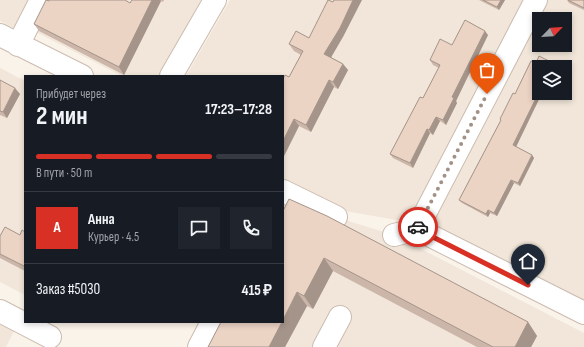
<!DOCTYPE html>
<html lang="ru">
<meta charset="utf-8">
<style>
:root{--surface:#171b24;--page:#20242c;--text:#f1f3f6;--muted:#9ea1a6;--line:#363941;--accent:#d93025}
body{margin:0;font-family:"Sofia Sans Condensed",sans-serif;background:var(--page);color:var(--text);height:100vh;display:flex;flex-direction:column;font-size:15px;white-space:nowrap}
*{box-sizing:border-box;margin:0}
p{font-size:13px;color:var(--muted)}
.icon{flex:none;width:22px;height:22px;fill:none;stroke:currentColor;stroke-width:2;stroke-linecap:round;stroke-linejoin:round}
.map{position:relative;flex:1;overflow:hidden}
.sheet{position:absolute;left:24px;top:75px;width:260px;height:248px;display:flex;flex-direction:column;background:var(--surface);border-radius:0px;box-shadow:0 2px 6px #0003}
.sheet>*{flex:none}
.needle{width:26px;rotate:65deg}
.tools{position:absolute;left:532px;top:12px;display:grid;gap:8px}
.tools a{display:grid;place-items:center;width:40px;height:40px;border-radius:0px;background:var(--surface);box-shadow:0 2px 6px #0003;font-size:20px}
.pin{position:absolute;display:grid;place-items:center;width:34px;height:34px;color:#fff;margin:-41px -17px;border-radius:50% 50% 50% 0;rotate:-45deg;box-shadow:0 0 4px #0007}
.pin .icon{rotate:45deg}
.courier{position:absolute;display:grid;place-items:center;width:40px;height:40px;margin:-20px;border:3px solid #d93025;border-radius:50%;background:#fff;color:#222;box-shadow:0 1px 5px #0007}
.summary em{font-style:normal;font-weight:700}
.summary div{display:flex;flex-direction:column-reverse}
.summary{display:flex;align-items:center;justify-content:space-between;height:68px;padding:0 12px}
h1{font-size:26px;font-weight:700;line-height:30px}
.bar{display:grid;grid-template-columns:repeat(4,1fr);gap:6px 4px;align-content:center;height:48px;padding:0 12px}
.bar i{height:5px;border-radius:3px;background:var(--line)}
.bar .active{background:var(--accent)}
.bar p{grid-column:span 4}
.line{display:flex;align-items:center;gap:10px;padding:0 12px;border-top:1px solid var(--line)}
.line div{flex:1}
.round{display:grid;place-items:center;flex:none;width:42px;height:42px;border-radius:0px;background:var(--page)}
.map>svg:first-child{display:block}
</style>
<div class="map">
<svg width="584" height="347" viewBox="0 0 584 347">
<rect width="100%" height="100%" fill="#faf3ea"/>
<path fill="#f1e6d9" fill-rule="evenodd" d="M0,0h33l-15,30 -18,-9z
M50,0h151l-42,76h-37l-88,-45z
M230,0h297l-113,223 -104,-18 -27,-20v-109h-97z
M545,0h39v309l-161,-83zM539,19h26v26h-26zM539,67h26v26h-26z
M0,68l25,13v214l-25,-13z
M283,201l111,34 190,98v14h-388l87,-25z
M0,316l17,9 -11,22h-6z"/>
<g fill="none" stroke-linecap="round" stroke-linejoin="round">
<g stroke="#cbbcb1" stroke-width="24">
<path id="minor" d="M0,35l82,41
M18,45l23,-45
M171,76l44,-76
M283,191l53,26
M417,229l119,-229
M394,235l23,-6 167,84
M0,311l50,26
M199,347l13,-25
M324,347l16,-30"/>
</g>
<use href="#minor" stroke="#fff" stroke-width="22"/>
</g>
<path fill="#cbb6a9" d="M132,0h32l-1,2 -2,-1 -37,74 -85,-44 -5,-7 15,-23 81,2z
M479,0h26l-6,10z
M567,0h17v10l-15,-7z
M344,35l-13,22 12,7 5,6 -10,19 -4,-2 -23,45 -12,-6 -16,32v-79l6,-2 12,-22 -7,-4 -5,-7 20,-6z
M488,35l-32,66 1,2 -11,22 -6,-4 -7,14 -3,-2 -17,35 -20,-10 -3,-4 33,-56 16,-30 -6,-3 -3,-5 22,-15z
M536,63h17l2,4h-16l3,26 -26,54 16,8 2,3 -14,28 -6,-3 -17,33 -7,-3 -2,4 -26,-14 -3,-3 42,-80 -1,-1 15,-25z
M0,80l20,14 -13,24 -7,-3z
M283,211l245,111 9,14 -6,11h-54l-144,-76 -20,38 -6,-3 -22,41h-77l75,-25z
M25,232v39l-25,-13v-22l20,-1z"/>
<path fill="#a5948a" d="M152,0h8l1,1 -37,74 -5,-8z
M353,0h9l-18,35 -15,26 -5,-7z
M501,0h4l-6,10 -2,-3z
M485,31l3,4 -32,66 1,2 -11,22 -3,-5 9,-23z
M553,63l2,4h-4z
M343,64l5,6 -10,19 -5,-7z
M329,80l5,7 -23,45 -5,-7z
M15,88l5,6 -13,24 -4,-6z
M539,92v1h3l-27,56 -2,-4z
M436,117l4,4 -7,14 -4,-5z
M294,119l5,7 -16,32v-17z
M427,129l3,4 -17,35 -3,-5z
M532,155l2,3 -14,28 -2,-3z
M511,180l3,3 -17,33 -3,-3z
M488,210l2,3 -2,4 -2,-3z
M324,258l9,13 -20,38 -9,-13z
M297,292l10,14 -22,41h-16l13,-25h1v-2z
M528,322l9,14 -6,11h-16z"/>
<path fill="#ecd4c5" stroke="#a5948a" d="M46,0l3,1v-1h76l5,3 2,-3h20l-33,67 -85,-43z
M328,0l5,2 1,-2h19l-13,28 -16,26 19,10 -10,18 -4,-2 -23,45 -12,-6 -11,22v-62l2,-4 4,2 14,-26 -14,-7 7,-13 13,7z
M483,0h18l-4,7z
M568,0h16v8z
M465,20l20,11 -33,66 2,1 -11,22 -7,-3 -7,13 -2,-1 -17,34 -20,-9 30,-57 3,1 17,-33 -10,-5 10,-21 12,6z
M539,56l14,7 -2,4h-12v25l-26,53 19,10 -14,28 -7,-3 -17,33 -6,-3 -2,4 -27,-14 42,-80 -1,-1 13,-26 2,1 16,-33 5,2z
M0,80l15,8 -12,24 -3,-1z
M289,199l38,17 201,106 -13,25h-22l-169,-89 -20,38 -7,-4 -14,28v-109z
M5,227l15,8 2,-5 3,2v32l-1,2 -24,-12v-18z
M221,322h61l-13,25h-61z"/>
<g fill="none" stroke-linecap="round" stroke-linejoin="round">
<path stroke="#a29186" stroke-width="4" stroke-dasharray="0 7.2" d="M418,227l69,-133"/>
<path stroke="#d93025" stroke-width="5" d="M418,227l-1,2 111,56"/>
</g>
</svg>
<div class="tools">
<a><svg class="needle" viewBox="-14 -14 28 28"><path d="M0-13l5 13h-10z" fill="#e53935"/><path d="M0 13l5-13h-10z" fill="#9ea1a6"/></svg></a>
<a><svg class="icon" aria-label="layers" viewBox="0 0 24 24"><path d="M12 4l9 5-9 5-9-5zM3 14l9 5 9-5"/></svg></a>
</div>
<div class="pin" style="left:487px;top:94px;background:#ea580c"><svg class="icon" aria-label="bag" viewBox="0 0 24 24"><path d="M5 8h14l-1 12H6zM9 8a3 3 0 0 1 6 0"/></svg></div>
<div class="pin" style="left:528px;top:285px;background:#1f2937"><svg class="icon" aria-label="home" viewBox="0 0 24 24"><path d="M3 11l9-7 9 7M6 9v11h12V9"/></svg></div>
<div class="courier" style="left:418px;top:227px"><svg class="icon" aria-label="car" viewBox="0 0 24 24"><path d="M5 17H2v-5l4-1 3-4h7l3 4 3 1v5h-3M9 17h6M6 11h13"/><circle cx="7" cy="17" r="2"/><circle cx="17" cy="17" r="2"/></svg></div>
<section class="sheet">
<div class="summary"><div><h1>2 мин</h1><p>Прибудет через</p></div><em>17:23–17:28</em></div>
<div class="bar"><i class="active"></i><i class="active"></i><i class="active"></i><i></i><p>В пути · 50 m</p></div>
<div class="line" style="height:72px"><b class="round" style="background:var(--accent);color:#fff">А</b><div><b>Анна</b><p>Курьер · 4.5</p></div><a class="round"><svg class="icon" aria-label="chat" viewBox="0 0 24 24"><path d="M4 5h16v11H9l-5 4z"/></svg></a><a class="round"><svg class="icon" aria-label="phone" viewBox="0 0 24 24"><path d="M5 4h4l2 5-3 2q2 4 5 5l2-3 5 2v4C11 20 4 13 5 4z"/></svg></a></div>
<div class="line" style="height:52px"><div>Заказ #5030</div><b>415 ₽</b></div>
</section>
</div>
